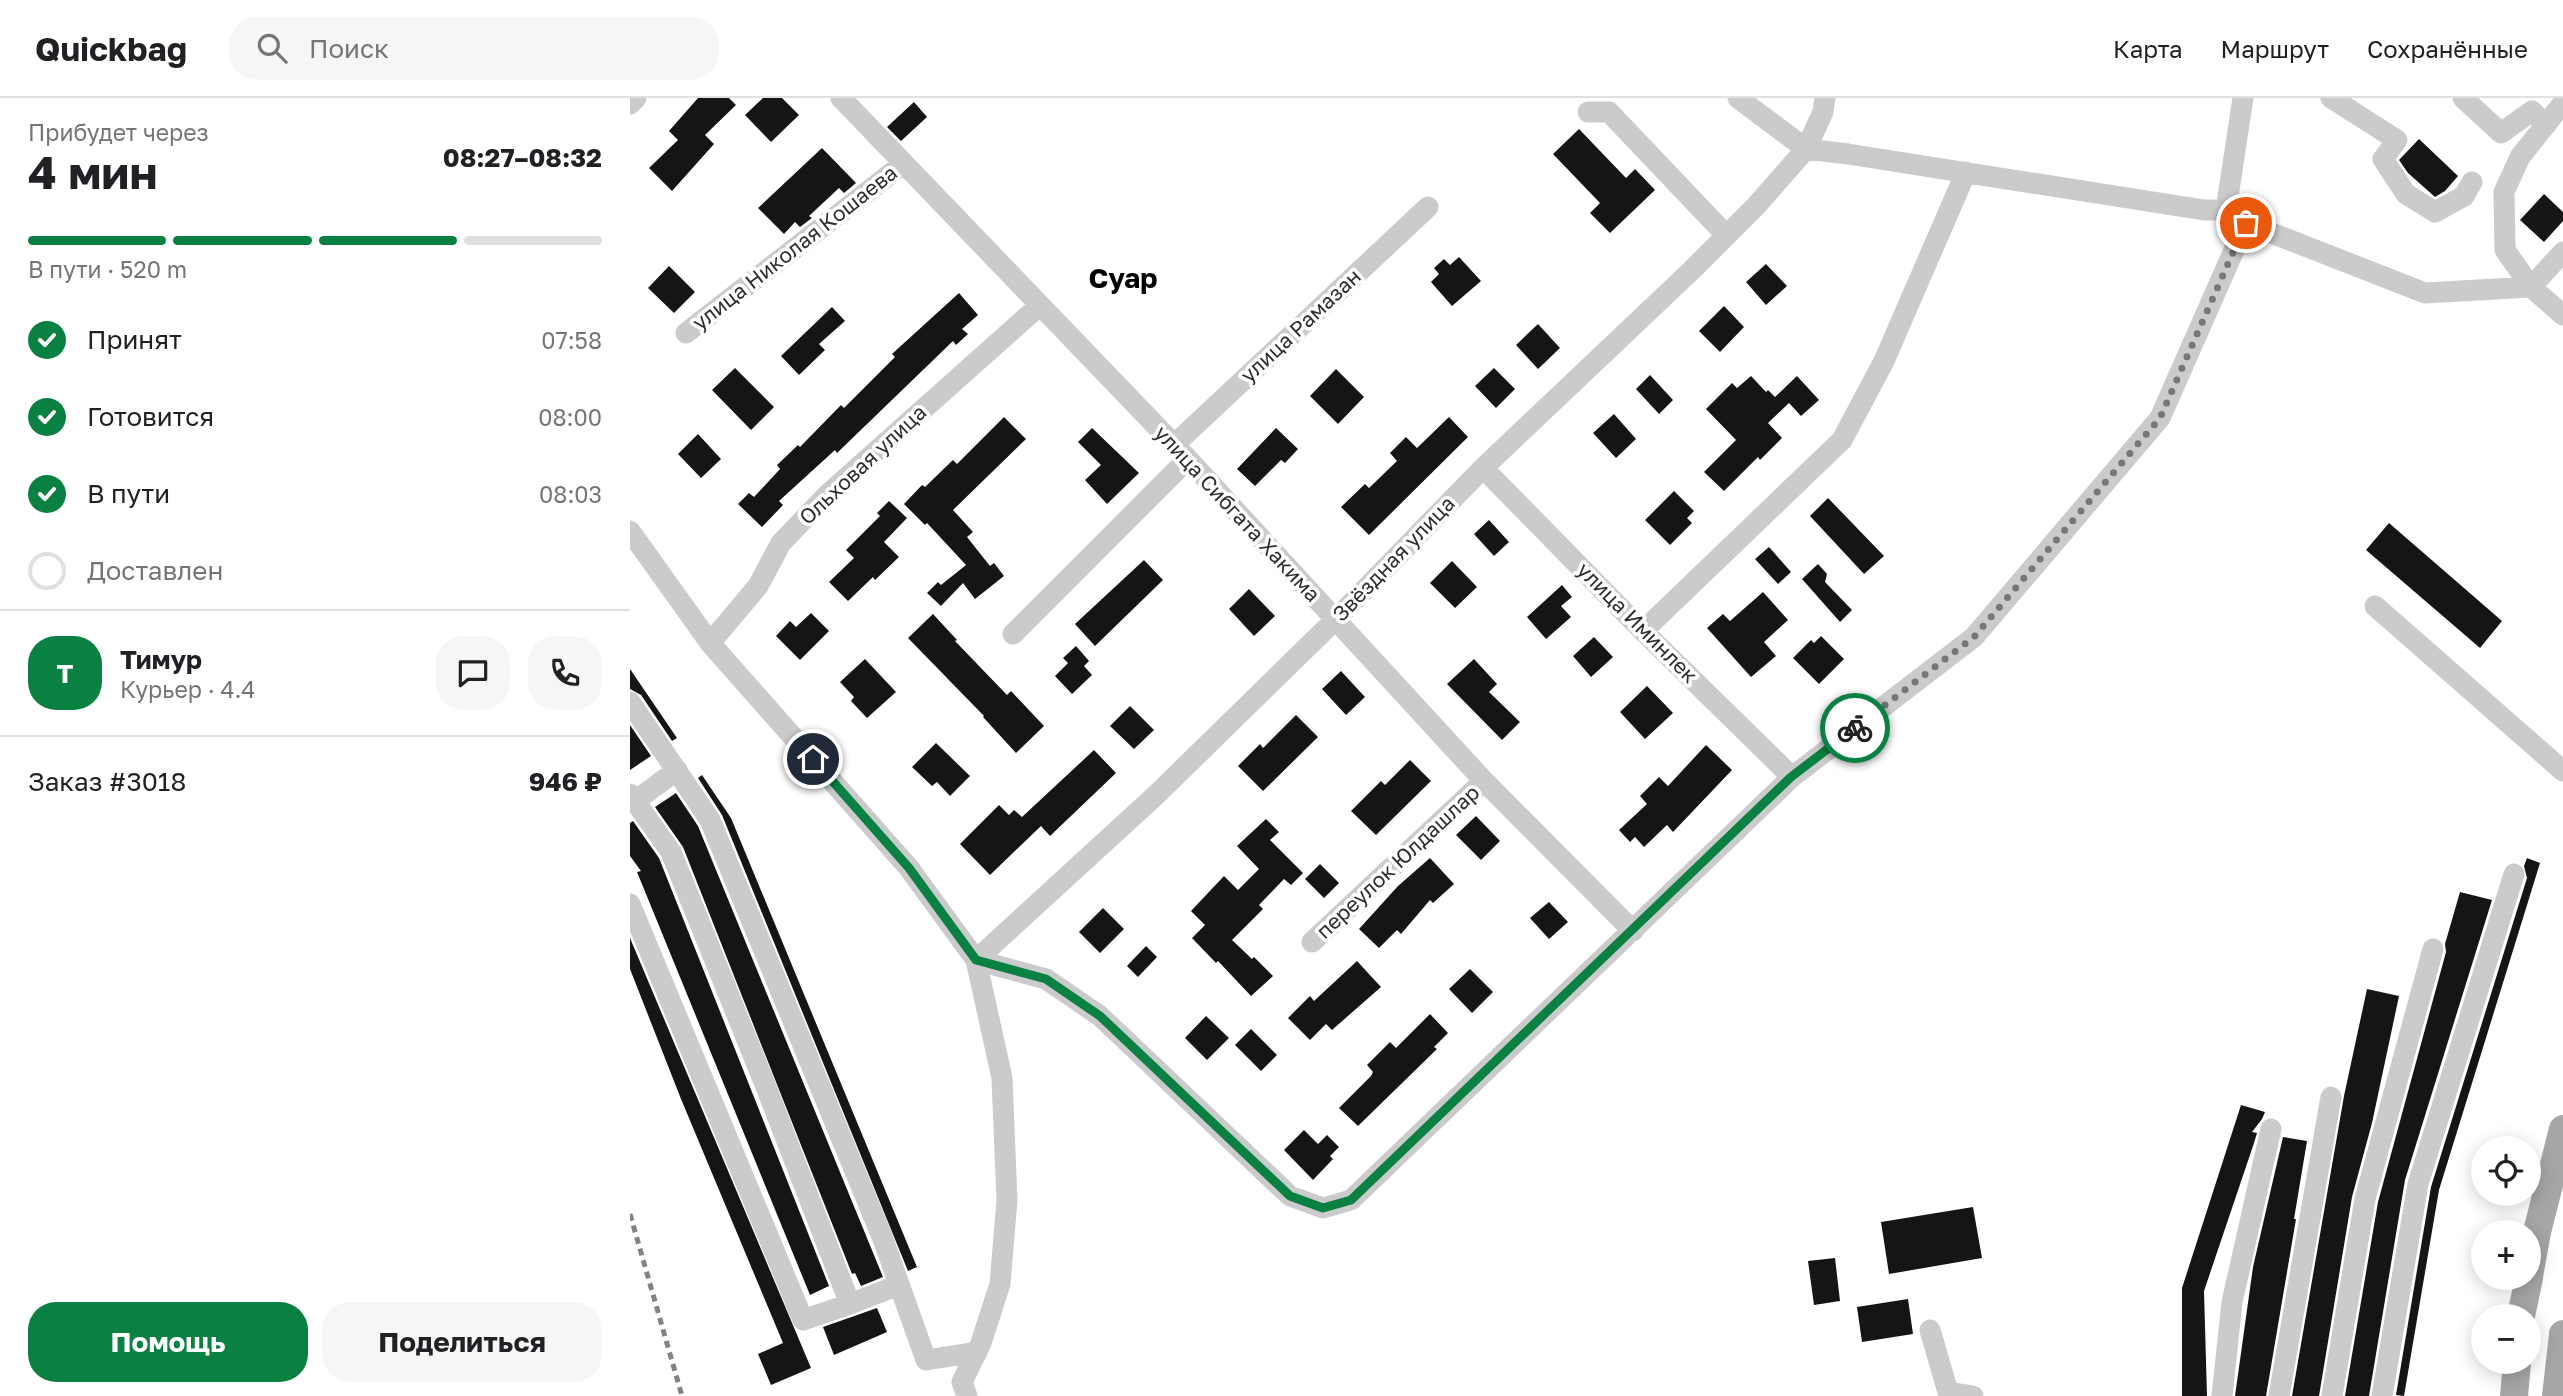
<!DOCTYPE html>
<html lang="ru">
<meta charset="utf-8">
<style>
:root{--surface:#fff;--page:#f6f6f6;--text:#202124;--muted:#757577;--line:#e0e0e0;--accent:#0b8043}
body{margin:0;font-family:"Golos Text",sans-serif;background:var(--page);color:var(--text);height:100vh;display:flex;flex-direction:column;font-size:26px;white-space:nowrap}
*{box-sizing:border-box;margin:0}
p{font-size:23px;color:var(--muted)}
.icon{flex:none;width:38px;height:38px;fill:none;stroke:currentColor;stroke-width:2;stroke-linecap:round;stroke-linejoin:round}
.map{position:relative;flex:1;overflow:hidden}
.drawer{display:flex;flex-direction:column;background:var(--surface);width:630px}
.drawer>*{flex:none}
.fabs{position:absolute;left:1841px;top:1038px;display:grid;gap:14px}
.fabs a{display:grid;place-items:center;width:70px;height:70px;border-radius:50%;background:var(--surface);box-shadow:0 4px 18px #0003;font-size:35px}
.pin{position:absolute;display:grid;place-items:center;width:60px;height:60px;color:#fff;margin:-30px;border:4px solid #fff;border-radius:50%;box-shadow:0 2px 7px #0007}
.courier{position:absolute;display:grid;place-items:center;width:70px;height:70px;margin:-35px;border:5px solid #0b8043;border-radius:50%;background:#fff;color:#222;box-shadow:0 2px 9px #0007}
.overview em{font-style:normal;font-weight:700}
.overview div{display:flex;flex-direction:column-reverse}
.overview{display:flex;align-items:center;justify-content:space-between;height:119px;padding:0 28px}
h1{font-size:46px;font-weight:700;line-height:52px}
.bar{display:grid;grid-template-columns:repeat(4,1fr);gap:10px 7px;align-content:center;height:84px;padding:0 28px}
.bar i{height:9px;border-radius:5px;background:var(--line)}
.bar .active{background:var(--accent)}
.bar p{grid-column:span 4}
.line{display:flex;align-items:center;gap:18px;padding:0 28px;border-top:2px solid var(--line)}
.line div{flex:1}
.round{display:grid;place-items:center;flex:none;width:74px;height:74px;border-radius:28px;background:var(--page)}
ol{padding:0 28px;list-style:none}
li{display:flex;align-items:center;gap:21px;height:77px}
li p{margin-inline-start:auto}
li .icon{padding:7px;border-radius:50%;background:var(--accent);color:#fff;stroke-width:4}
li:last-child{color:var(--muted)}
li i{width:38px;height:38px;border:4px solid var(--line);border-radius:50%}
.button{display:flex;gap:14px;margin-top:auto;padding:14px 28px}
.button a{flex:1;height:80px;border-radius:28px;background:var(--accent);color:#fff;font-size:28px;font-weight:700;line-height:80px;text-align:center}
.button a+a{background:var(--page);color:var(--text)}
header{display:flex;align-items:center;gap:42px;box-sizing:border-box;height:98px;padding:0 35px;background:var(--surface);border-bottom:2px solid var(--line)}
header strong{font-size:33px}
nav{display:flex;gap:38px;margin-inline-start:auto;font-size:24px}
.search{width:490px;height:63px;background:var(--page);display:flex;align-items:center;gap:18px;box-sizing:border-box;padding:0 24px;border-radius:28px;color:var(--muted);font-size:26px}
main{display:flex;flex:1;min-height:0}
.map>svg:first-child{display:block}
</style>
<header>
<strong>Quickbag</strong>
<div class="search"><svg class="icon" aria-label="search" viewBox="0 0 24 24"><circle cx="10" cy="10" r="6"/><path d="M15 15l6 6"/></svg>Поиск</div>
<nav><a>Карта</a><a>Маршрут</a><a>Сохранённые</a></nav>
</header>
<main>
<section class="drawer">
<div class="overview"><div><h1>4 мин</h1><p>Прибудет через</p></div><em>08:27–08:32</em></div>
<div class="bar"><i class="active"></i><i class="active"></i><i class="active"></i><i></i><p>В пути · 520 m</p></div>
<ol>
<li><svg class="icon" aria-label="check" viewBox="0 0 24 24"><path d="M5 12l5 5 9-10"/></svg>Принят<p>07:58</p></li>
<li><svg class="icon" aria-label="check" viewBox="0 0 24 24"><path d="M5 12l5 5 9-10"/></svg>Готовится<p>08:00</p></li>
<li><svg class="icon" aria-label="check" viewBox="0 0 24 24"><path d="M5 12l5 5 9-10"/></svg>В пути<p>08:03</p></li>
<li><i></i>Доставлен</li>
</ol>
<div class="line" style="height:126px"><b class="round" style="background:var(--accent);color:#fff">Т</b><div><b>Тимур</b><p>Курьер · 4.4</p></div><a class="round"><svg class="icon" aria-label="chat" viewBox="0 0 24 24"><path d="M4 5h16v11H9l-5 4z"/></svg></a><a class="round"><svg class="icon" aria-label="phone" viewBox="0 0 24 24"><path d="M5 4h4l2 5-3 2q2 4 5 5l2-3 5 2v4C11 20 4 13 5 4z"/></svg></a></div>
<div class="line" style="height:91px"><div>Заказ #3018</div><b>946 ₽</b></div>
<div class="button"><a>Помощь</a><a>Поделиться</a></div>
</section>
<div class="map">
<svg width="1933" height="1298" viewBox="0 0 1933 1298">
<rect width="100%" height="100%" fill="#fff"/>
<path fill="#151515" d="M68,0h31l7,7 -31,30 9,9 -42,47 -23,-23 29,-28 -9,-9z
M133,0h19l17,17 -28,27 -26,-27z
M284,4l13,15 -26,24 -14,-14z
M949,31l47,49 9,-9 20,21 -45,43 -20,-20 10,-10 -47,-49z
M1789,41l39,37 -13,15 -10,6 -27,-24 -9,-13z
M192,50l34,35 -12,10 -5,-5 -30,28 3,2 -12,9 -5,-5 -11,12 -26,-26z
M1914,96l19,18v9l-19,21 -24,-22z
M829,159l22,24 -29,25 -21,-24 8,-8 -5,-6 10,-9 6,6z
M1136,166l21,22 -21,19 -20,-23z
M39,168l26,26 -21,21 -26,-25z
M329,195l19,22 -16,14 6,5 -12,11 -3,-4 -116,112 -2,-3 -56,51 4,4 -21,22 -24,-23 11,-11 5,4 26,-28 -3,-4 21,-20 2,2 41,-42 3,3 51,-51 -3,-3z
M1094,208l20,21 -24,25 -21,-21z
M202,209l13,14 -26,23 6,6 -26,25 -18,-19z
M908,226l22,24 -22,21 -22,-24z
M105,270l39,39 -23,23 -39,-40z
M864,270l21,21 -19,19 -21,-22z
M706,271l28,28 -26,27 -28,-28z
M1020,277l23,25 -14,14 -23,-25z
M1121,278l15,16 2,-2 7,7 22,-21 22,24 -18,16 -12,-13 -21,20 14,15 -22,22 -2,-3 -34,34 -20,-19 32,-32 -30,-31 26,-26 5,5z
M984,316l22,25 -20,19 -23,-25z
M374,319l22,22 -73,71 20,22 -6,5 23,29 4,-3 10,13 -29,23 -12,-16 -22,23 -14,-13 11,-11 3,3 25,-20 -39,-42 -2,2 -21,-21 18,-19 3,2 28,-27 4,4z
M819,319l19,20 -99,98 -28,-28 24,-23 4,4 28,-27 -7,-8 16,-16 11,11z
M462,330l47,45 -32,31 -22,-24 16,-15 -23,-23z
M646,330l22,21 -13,14 -4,-3 -26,26 -18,-17z
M68,336l23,25 -20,19 -23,-24z
M1044,393l20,20 -7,7 5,5 -22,22 -25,-25z
M1198,400l56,58 -20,18 -54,-58z
M259,403l18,17 -23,24 15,15 -24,23 -2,-3 -25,24 -19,-19 25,-24 -8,-8 34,-34 -3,-3z
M859,422l20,22 -15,14 -20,-22z
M1759,425l113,98 -22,27 -114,-98z
M1139,449l22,25 -13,12 -23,-25z
M514,462l19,20 -68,66 -20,-22z
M822,463l25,26 -22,21 -25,-25z
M1188,466l9,10 -2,8 27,28 -12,12 -38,-43z
M932,487l10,12 -11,9 10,11 -25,22 -19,-22z
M619,491l26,27 -21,20 -25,-27z
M1133,494l25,28 -24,22 12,14 -25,21 -44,-49 16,-14 7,7z
M181,515l18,18 -29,29 -24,-24 14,-15 6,6z
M303,516l24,26 -2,1 52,54 4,-4 33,35 -28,27 -33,-36 1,-1 -76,-78z
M1191,538l23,23 -25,25 -26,-26 18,-18 3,3z
M964,539l19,20 -22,20 -18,-21z
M446,548l13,15 -5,5 8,9 -20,19 -17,-18 13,-13 -5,-5z
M235,561l31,33 -29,26 -16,-17 3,-4 -14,-15z
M844,561l23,25 -8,8 31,30 -18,18 -55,-56z
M0,571l47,69 -5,3 -31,-46 -11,-6z
M711,573l24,26 -19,18 -24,-26z
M1017,588l26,27 -28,26 -25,-27z
M500,608l24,24 -20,19 -24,-23z
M666,617l22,22 -55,54 -25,-25 22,-22 3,4z
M0,627l21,31 -21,14z
M306,645l34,33 -20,20 -13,-14 -5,4 -20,-19z
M1076,647l26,25 -59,62 -6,-7 -23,22 -9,-10 -5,5 -11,-12 28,-26 -7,-8 19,-19 9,9z
M464,652l22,23 -66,63 -9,-10 -51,49 -30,-31 39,-39 10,10 5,-5 8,7z
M780,662l21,21 -55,54 -25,-24 30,-30 4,4z
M72,677l29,43 186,449 -9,4 -186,-456 -24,-37z
M46,695l22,33 185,451 -22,9 -6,-13 -3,1 -169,-427 -28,-40z
M846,718l24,25 -19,19 -25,-25z
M636,721l13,13 -9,8 33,33 -12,12 -7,-6 -25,26 4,4 -31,31 20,19 2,-2 19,19 -22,20 -33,-35 -2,2 -24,-25 13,-13 -14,-14 33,-35 14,14 21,-21 -22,-23z
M3,723l26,37 170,428 -19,9 -173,-423 4,-1 -11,-15v-33z
M800,760l24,26 -21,19 -3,-3 -29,34 -4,-4 -18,18 -20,-19 39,-43z
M1897,760l13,5 -101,327 -35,206 -8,-1 35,-208 96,-309 -3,-12z
M690,766l19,19 -15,15 -19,-19z
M1830,794l32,8 -87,280 -36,216h-24l33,-194 68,-250 -1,-8z
M919,804l19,20 -19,17 -19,-21z
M473,810l21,21 -24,24 -21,-21z
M0,840l181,430 -40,17 -13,-31 25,-11 -102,-244 -51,-130z
M516,848l11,11 -19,20 -11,-11z
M727,863l24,26 -49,43 -6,-6 -16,16 -22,-22 22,-22 4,5z
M840,871l23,23 -21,21 -23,-24z
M1737,891l32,7 -27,127 -20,74 -33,199h-27l52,-300z
M800,916l18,19 -14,14 3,2 -79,77 -19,-18 32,-32 2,-4 -6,-7 23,-23 6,6z
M576,918l23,22 -22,22 -22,-22z
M621,931l26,26 -16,16 -26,-26z
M1611,1007l24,7 -3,7 -10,13 5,1 -3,10 -50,148 3,105h-25v-108z
M674,1032l14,14 9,-9 12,12 -9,9 3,3 -20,21 -29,-30z
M1653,1039l24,4 -13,78h2l-30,177h-31l18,-129z
M1343,1109l9,51 -93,16 -8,-52z
M1205,1160l5,43 -26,4 -6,-44z
M1278,1201l5,35 -51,8 -5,-35z
M247,1210l10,24 -53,23 -11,-28z"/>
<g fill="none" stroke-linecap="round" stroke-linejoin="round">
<path stroke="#cbcbcb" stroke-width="21" d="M211,0l347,361 296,322 149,150
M1108,0l68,51 42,5 356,56h22l20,13 179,70 106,-6 32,-35
M1701,0l66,42 -14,19 23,35 29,18 29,-16 8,-14
M1833,0l38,35 31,-22 14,14
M1933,5l-43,54 -16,35 1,58 26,37 32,28
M0,6l6,-6
M958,14h21l117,123
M1596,112l17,-112
M56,235l217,-169
M544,347l254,-238
M853,370l160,163 149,146
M0,433l80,112 199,225 67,92 70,19 54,37 190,180 33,12 28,-8 441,-423 182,-140 186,-219 86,-195
M1745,508l188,165
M1013,533l199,-191 42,-79 82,-189
M383,536l175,-175
M80,545l48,-57 23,-43 47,-49 211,-188
M0,604l80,118 173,419 43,121 51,-8
M0,696l41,58 95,235 84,217 49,-19
M5,703l42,-31
M0,806l173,416 47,-16
M682,844l172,-161
M346,862l179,-164 180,-176 148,-152 210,-199 63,-63 50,-57 17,-37 2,-14
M1300,1232l18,62 25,4
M337,1298l-5,-14 19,-39 19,-59 7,-84 -5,-122 -26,-118
M1592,1298l10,-94 39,-173
M1649,1298l52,-299
M1702,1298l33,-197 68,-250
M1752,1298l36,-212 96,-310"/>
<path stroke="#a6a6a6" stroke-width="28" d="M1899,1178l8,-44 26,-103
M1891,1218l8,-38
M1884,1298l3,-34
M1926,1298l7,-62"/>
<path stroke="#838383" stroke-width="5" stroke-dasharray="7 5" stroke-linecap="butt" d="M0,1116l52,182"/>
</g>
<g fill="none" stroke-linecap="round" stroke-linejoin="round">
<path stroke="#777" stroke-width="7" stroke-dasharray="0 12.6" d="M1225,630l119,-91 186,-219 86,-195"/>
<path stroke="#0b8043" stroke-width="9" d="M183,661l96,109 67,92 70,19 54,37 190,180 33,12 28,-8 440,-423 64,-49"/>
</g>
<g text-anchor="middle" stroke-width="7" stroke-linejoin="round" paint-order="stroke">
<g font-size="21" fill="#2e2e2e" stroke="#fff">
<text transform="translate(165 150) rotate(-38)" y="7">улица Николая Кошаева</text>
<text transform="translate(671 228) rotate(-43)" y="7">улица Рамазан</text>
<text transform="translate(233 367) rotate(-43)" y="7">Ольховая улица</text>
<text transform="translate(607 416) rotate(47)" y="7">улица Сибгата Хакима</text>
<text transform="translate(764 461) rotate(-46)" y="7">Звёздная улица</text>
<text transform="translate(1007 525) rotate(45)" y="7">улица Иминлек</text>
<text transform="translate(768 764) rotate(-43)" y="7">переулок Юлдашлар</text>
</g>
<g font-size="28" font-weight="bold" fill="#000" stroke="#fff">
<text x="493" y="190">Суар</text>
</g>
</g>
</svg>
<div class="fabs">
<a><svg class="icon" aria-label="locate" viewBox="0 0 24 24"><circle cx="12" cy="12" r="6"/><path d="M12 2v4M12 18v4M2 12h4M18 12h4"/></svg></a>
<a>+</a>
<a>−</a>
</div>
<div class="pin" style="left:1616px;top:125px;background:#ea580c"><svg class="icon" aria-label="bag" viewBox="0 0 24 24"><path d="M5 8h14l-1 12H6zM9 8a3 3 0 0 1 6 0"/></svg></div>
<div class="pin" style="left:183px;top:661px;background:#1f2937"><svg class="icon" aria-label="home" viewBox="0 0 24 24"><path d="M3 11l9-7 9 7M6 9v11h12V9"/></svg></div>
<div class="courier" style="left:1225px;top:630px"><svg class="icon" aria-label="bike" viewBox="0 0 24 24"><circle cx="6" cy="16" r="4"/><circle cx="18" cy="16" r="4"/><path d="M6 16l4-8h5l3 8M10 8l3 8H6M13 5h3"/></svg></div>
</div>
</main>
